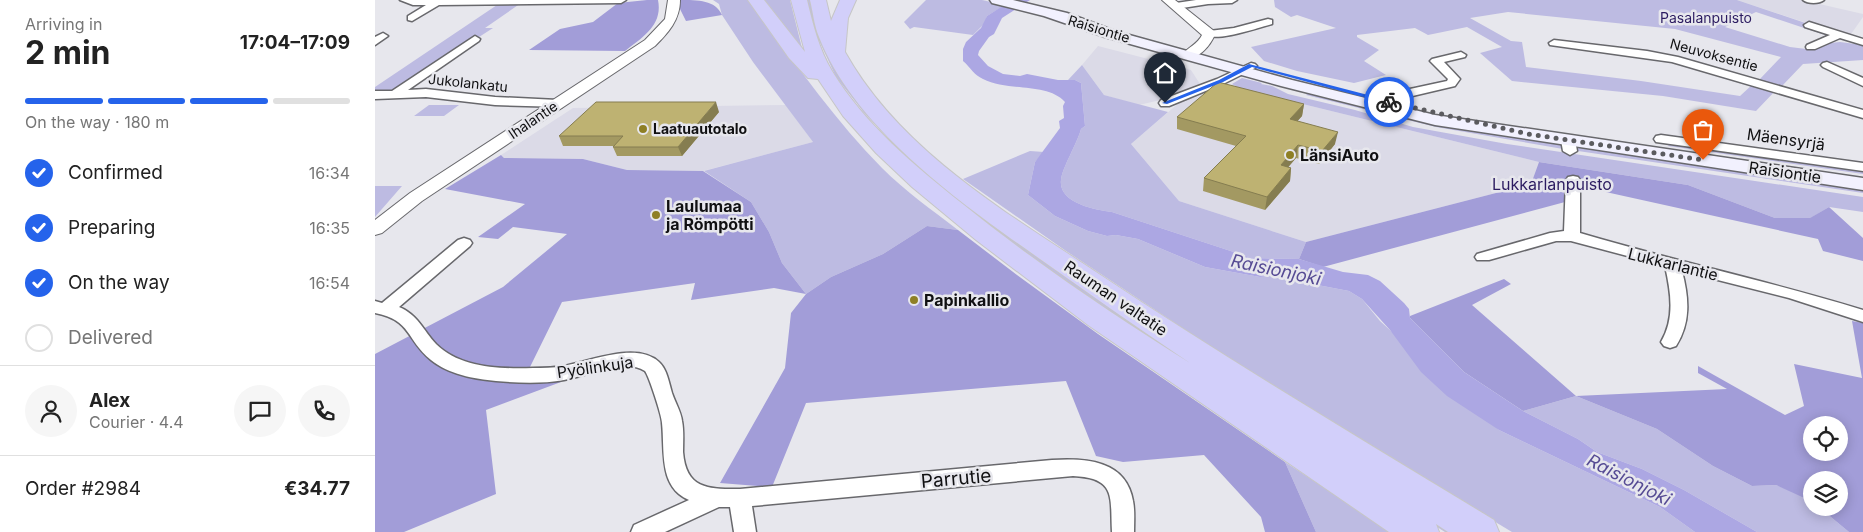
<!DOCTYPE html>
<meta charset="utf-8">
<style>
:root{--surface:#fff;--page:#f6f6f6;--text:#222;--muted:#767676;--line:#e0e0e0;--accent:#2563eb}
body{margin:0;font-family:Inter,sans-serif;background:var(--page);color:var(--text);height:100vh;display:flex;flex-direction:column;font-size:19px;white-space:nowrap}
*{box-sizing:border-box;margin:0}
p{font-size:16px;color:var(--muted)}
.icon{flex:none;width:28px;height:28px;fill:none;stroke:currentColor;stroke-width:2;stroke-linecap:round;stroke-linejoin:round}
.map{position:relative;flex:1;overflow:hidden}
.sheet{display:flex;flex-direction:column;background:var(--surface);width:375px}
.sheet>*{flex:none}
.fabs{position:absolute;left:1428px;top:416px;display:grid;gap:10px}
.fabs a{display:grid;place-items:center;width:45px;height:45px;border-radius:50%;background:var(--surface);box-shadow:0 2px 12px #0003;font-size:25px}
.pin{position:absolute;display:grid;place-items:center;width:42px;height:42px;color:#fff;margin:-51px -21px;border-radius:50% 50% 50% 0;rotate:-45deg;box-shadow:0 0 5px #0007}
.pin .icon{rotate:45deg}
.courier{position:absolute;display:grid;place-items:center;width:50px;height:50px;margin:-25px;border:4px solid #2563eb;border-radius:50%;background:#fff;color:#222;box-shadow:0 1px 6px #0007}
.head em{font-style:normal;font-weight:700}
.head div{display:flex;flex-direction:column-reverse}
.head{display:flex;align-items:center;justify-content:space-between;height:85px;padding:0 25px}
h1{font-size:32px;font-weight:700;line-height:38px}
.bar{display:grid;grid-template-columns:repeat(4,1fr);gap:8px 5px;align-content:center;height:60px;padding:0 25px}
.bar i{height:6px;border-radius:4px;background:var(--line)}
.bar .active{background:var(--accent)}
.bar p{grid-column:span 4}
.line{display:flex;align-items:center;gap:12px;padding:0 25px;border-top:1px solid var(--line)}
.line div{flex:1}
.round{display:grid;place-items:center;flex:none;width:52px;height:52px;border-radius:26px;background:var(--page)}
ol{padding:0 25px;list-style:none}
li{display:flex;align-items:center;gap:15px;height:55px}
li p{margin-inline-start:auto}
li .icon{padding:5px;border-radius:50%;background:var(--accent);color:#fff;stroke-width:4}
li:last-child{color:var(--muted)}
li i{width:28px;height:28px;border:2px solid var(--line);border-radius:50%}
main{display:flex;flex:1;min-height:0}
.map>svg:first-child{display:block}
</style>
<main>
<section class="sheet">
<div class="head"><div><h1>2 min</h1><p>Arriving in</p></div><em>17:04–17:09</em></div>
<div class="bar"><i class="active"></i><i class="active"></i><i class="active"></i><i></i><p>On the way · 180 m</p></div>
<ol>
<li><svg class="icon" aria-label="check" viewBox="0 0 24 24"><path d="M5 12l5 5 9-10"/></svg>Confirmed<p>16:34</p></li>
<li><svg class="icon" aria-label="check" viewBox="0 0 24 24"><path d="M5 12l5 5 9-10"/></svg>Preparing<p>16:35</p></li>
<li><svg class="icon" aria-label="check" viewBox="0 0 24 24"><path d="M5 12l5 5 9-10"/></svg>On the way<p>16:54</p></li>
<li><i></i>Delivered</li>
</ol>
<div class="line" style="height:90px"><a class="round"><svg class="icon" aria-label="person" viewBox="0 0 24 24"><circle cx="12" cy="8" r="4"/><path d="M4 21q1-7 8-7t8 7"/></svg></a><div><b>Alex</b><p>Courier · 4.4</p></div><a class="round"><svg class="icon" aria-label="chat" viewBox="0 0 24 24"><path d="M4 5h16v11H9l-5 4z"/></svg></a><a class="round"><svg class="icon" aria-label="phone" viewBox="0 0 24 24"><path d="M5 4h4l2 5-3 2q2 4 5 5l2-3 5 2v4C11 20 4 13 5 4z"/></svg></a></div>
<div class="line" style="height:65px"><div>Order #2984</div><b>€34.77</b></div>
</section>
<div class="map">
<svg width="1488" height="532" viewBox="0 0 1488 532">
<rect width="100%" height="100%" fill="#e7e7ed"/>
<path fill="#dbdae7" d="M1362,0h65l61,14v3l-14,20z
M723,46l93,24 9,14 -31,14 -30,7 -35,-10 -22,-30z
M857,84l9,5 298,73 -8,22 -225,58 -127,-41 -48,-57 56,-48 7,2z
M411,105l27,37 -110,29 -76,-1 -44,-11 -79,-1 -3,-3 72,-47z"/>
<path fill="#bdbbe2" d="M338,0h37c41,58 82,117 132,168 23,23 50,42 76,62l-31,-4 -44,28 -52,23 -25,17 -24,-31 -13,-31 -18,-30 -47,-31 109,-29 -60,-80 -31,-47 -3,-11z
M388,0h27l13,52z
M431,0h5l96,151 555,381h-17l-152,-96 -183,-123 -85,-60 -89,-67 -71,-72 -29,-37 -21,-45z
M551,0h56l23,5 -18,11 -2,7 -12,12 -59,-8 -4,2 -6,-7z
M899,0h463l104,35 -10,2 -75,-25 -31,15 65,20 24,3 16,-7 10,-1 23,3v15l-60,4 -21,22 -23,-6 22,-23 -106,-28 -167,-17 -38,6 41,23 11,1 4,25 115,14 99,15 13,-12 23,6 -20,21 -93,-15 -151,-15 -32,-28 22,-6 -35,-20 -39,8 -13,-7 -58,7v2l22,13 -15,11 22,14 -32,8 -57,-12 -33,-10 -13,-14 85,-19 -39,-13 -6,2 -16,-10z
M146,3l-36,25h8l-14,9 -7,2 -79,52 -18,-1v-3l122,-82z
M707,65l22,30 64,17 -37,32 48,57 127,41 -7,17 -47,-1 -140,-46c-17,-2 -54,-9 -51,-32 1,-12 16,-36 20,-51l4,-3 -4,-43 -6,-3h-7z
M867,78l20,5 -1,1 11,2 16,8 67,16 58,17 94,17 356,53v15l-34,-5 -20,12 -34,-1 -87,-33 -149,-23 -298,-73 -9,-5z
M99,84h33l-12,9 -27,-4z
M933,93l252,50 3,6 -127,-22 -130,-32z
M54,105h30l-15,11h-30z
M1296,142l192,27v5l-195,-28z
M1203,146l285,42v5l-285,-42 -3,-3z
M655,151l14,1 -9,10 -7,33 27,21 33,15 19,5 9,-1 22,4 67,28 55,10 16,-2 13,1 18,7 42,8 13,8 18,22 119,109 161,77 35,25h-183l-233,-140 -213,-141 -103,-72z
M0,186h27l-27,31z
M1201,396l81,33 56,37 39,20 24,-1 31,12 4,4v7h9l29,24h-92l-73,-42 -42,-21 -45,-17 -19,-13 -55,-28z
M910,462l107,70h-76z"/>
<path fill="#a29dd8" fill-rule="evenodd" d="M272,0h11c5,25 -15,37 -33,51l-96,-1 31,-21 33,-7 25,-19z
M304,0c20,0 36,0 43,15l-36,6 -6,-12z
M126,155l3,3 79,1 44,11 76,1 48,31 18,30 13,31 24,31 25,-17 52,-23 44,-28 31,4 59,45 81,59 187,128 31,70h-51l-4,-15 -57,-62 -81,7 -27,-6 -30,-75 -260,22 -34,84 -52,-4 65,-115 6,-55 15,-19 -32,-6 -83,12 4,-17 -133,19 -32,65 31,15 -75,28 10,84 -92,38h-29v-178l128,-67 64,-53 -54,-7 -15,12 -20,-2 47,-33 -80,-15z
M1164,162l149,23 87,33h35l19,-11 34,31v23l-40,-10 -5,-12 -244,-54 -9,17 -242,65 -24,-8 7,-17 225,-58z
M1129,279l7,5 -39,21 104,91 151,-7 -29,-16v-7l87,49 19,-9 -10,-42 68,14 -10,-57 11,2v209h-14l-29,-24h19v-28h-28v21l-35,-16 -24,1 -39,-20 -56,-37 -81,-33 -53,15 -59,-39 -54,-54v-2zM1436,425h28v27h-28z"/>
<path fill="#aca7e3" d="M637,0h18l-28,18 -8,16 -5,3 -10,14 -1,4 10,11 15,8 17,2 7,-2 31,6h17l6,3 4,43 -4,3c-4,15 -19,39 -20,51 -3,23 34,30 51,32l140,46 47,1 44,13 25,3 12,6 24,22 5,6 1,9 54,54 59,39 55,28 19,13 45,17 42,21 73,42h-62l-35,-25 -161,-77 -52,-34 -26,-24 -31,-42 -28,-31 -13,-8 -42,-8 -18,-7 -13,-1 -16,2 -55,-10 -67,-28 -22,-4 -9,1 -19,-5 -33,-15 -27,-21 7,-33 25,-34 -1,-7 5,-3 -1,-12 2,-4c-18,-20 -57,-10 -82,-23 -9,-4 -12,-11 -20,-18v-12l3,-7 15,-14 6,-12z"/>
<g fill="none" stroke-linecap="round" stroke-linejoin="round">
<g stroke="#68686c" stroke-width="3">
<path id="minor" d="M25,0h226l-5,3 -182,2 -27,16 -4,-1v-4l18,-11h-13z
M821,0h41l-5,3 -24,1 -32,5 -5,-3 5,-3z
M1428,0h21c-5,4 -16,4 -21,0z
M893,19l4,1v4c-14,4 -58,19 -68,10l5,-3 25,-3z
M1434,22l54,17v6l-23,-7 -25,11h-8l-1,-2 1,-2 23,-10 -25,-8 -1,-2z
M8,33l5,3 -13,9v-8z
M100,36l5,3 -1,2 -71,49 18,-1 69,8 63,3 6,4 -2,3 -67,-2 -69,-8 -51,2v-8h17z
M1179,40l93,11 31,6 185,53v8l-191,-56 -122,-17 -1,-2z
M1086,52l5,3 -1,2 -21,5 16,17 -5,7 -51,12 -23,14 -6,-4 21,-16 51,-11 1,-2 -18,-18 2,-2z
M1452,62l36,16v8l-40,-19 -2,-2 2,-2z
M876,63l4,1 2,2 -2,2 -30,15 -56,23h-8l-2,-3 2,-3 56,-21z
M1286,135l202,28v8l-207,-29 -2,-3 2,-3z
M1193,136l7,4 2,11 -7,4 -7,-4 -2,-11z
M1198,176l5,1 2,3v53c94,28 189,48 283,77v12l-74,-24 -107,-27c7,27 9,51 -6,75l-6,2 -6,-2 -3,-4c14,-24 10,-49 4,-76l-94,-25h-15l-67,19h-12l-2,-3 2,-3 73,-21 14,-2 2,-51 2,-3z
M89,238l6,2 2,3 -2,3 -71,61c19,8 24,23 37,37 24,24 64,25 97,24 10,0 20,0 30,-2 26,-4 73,-25 96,-4 8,7 10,21 13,31 3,9 9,19 10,28 2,10 1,21 1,31 3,38 26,37 57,37l312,-29c34,-2 74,0 81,41 2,10 1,21 1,31h-22c-2,-35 5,-54 -39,-56l-321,30 4,26h-22l-4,-25h-11l-54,25h-34l3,-7 55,-25c-31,-13 -24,-50 -27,-77 0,-7 -13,-47 -17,-52 -21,-13 -58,5 -81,9 -22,4 -46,3 -68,1 -22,-2 -48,-7 -65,-21 -25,-20 -19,-40 -56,-47v-12l7,2 76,-63z"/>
</g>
<g stroke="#68686c" stroke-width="2">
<path id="tertiary" d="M293,0h12c0,20 -12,33 -25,46l-233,155 -40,32 -7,2v-15l35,-27 235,-153 20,-21z
M787,0h13l39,31 1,3c-4,11 -17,27 -31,24l-2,-3c6,-8 16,-11 20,-20z"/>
</g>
<g stroke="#68686c" stroke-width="3">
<path id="secondary" d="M615,0h23l54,13 48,18 177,49 143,35 428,63v12l-428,-65 -154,-39 -176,-49 -61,-21 -52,-13z"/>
</g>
<g stroke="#c6c6c6" stroke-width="2">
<path id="motorway" d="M373,0h16l41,52 -14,-52h16c6,25 12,49 25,71 33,54 83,95 132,134 72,58 148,109 226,158 -51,-34 -100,-69 -150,-104 -78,-55 -185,-130 -221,-222 -5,-12 -6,-25 -9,-37h16l5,21 9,-21h16l-8,18 -3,34c55,99 162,161 254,222 129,86 262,165 395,246l5,12h-51l-12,-8 3,8h-50l-301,-207 -112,-85 -64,-53 -36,-34 -33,-37 -25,-37 -10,-1 -19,-20z"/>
</g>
<use href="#minor" fill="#fff" fill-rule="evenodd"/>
<use href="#tertiary" fill="#fff" fill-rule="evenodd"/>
<use href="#secondary" fill="#f2f1fe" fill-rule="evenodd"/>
<use href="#motorway" fill="#d2cffa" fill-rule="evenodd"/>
</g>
<path fill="#a39962" d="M929,104l-2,12 -5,5 38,23 -16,20 -23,-6 -8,9 3,1 -1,13 -25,29 -62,-19 1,-13 32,-32 -59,-17v-12z
M344,112l-37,44h-65l-4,-9 1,-1h-51l-4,-10z"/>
<path fill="#857d50" d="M341,102l3,10 -37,44 -4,-9z
M929,104l-2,12 -14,16 2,-13z
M963,132l-3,12 -16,20 3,-13z
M923,145l-2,13 -17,20 2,-13z
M916,168l-1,13 -25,29 2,-13z"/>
<path fill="#beb272" stroke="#857d50" d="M843,82l86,22 -14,15 48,13 -16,19 -24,-6 -17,20 10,3 -24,29 -63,-19 42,-42 -69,-19z
M221,102h120l-38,45h-65l10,-11h-64z"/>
<path fill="#2563eb" d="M874,64l142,37 1,1 -3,2 -137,-37 -29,15 -56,22 -5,-1 57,-23z"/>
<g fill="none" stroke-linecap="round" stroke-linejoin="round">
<path stroke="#5b5b5f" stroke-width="5" stroke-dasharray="0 9" d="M1014,102l139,32 175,26"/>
</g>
<g fill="#8e7f25" stroke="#e7e7ed" stroke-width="2">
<circle cx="268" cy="129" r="5"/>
<circle cx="915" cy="155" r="5"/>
<circle cx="281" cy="215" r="5"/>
<circle cx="539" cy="300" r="5"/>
</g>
<g text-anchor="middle" stroke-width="5" stroke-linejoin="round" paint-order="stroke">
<g font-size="14" fill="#2c1c61" stroke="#e7e7ed">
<text x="1331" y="23">Pasalanpuisto</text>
</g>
<g font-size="14" fill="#101012" stroke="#e7e7ed">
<text transform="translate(724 29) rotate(17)" y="5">Raisiontie</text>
<text transform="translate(1339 55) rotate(15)" y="5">Neuvoksentie</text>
<text transform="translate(93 83) rotate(6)" y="5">Jukolankatu</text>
<text transform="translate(158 120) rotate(-34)" y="5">Ihalantie</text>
</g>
<g font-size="14" font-weight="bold" fill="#101012" stroke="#e7e7ed" text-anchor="start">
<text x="278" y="134">Laatuautotalo</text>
</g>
<g font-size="16" fill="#101012" stroke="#e7e7ed">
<text transform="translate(1411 139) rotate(8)" y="6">Mäensyrjä</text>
<text transform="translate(1410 172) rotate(8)" y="6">Raisiontie</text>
<text transform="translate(1298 264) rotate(14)" y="6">Lukkarlantie</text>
<text transform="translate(741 298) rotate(34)" y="6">Rauman valtatie</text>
<text transform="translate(220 367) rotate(-8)" y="6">Pyölinkuja</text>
</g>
<g font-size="16" font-weight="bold" fill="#101012" stroke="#e7e7ed" text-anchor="start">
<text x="925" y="161">LänsiAuto</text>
<text x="291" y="212">Laulumaa<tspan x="291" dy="18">ja Römpötti</tspan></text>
<text x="549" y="306">Papinkallio</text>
</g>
<g font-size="16" fill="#2c1c61" stroke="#e7e7ed">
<text x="1177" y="190">Lukkarlanpuisto</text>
</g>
<g font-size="18" font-style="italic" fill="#564b94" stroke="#e7e7ed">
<text transform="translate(901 270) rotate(12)" y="6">Raisionjoki</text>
<text transform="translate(1254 480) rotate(27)" y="6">Raisionjoki</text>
</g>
<g font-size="19" fill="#101012" stroke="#e7e7ed">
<text transform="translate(581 478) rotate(-5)" y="7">Parrutie</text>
</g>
</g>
</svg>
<div class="fabs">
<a><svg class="icon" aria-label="locate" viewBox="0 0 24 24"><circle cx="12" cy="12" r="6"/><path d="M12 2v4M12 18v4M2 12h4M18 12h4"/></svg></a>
<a><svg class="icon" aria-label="layers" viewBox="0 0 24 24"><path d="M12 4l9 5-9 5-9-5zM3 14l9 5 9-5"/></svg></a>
</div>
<div class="pin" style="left:1328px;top:160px;background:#ea580c"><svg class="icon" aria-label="bag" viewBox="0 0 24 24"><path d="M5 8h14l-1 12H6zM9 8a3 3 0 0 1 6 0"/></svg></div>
<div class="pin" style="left:790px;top:103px;background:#1f2937"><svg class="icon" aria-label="home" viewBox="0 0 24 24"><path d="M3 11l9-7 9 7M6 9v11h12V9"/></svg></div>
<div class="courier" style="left:1014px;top:102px"><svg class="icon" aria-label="bike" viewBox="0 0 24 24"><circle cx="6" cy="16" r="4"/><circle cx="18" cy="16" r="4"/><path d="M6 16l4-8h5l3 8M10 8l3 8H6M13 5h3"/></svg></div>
</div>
</main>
